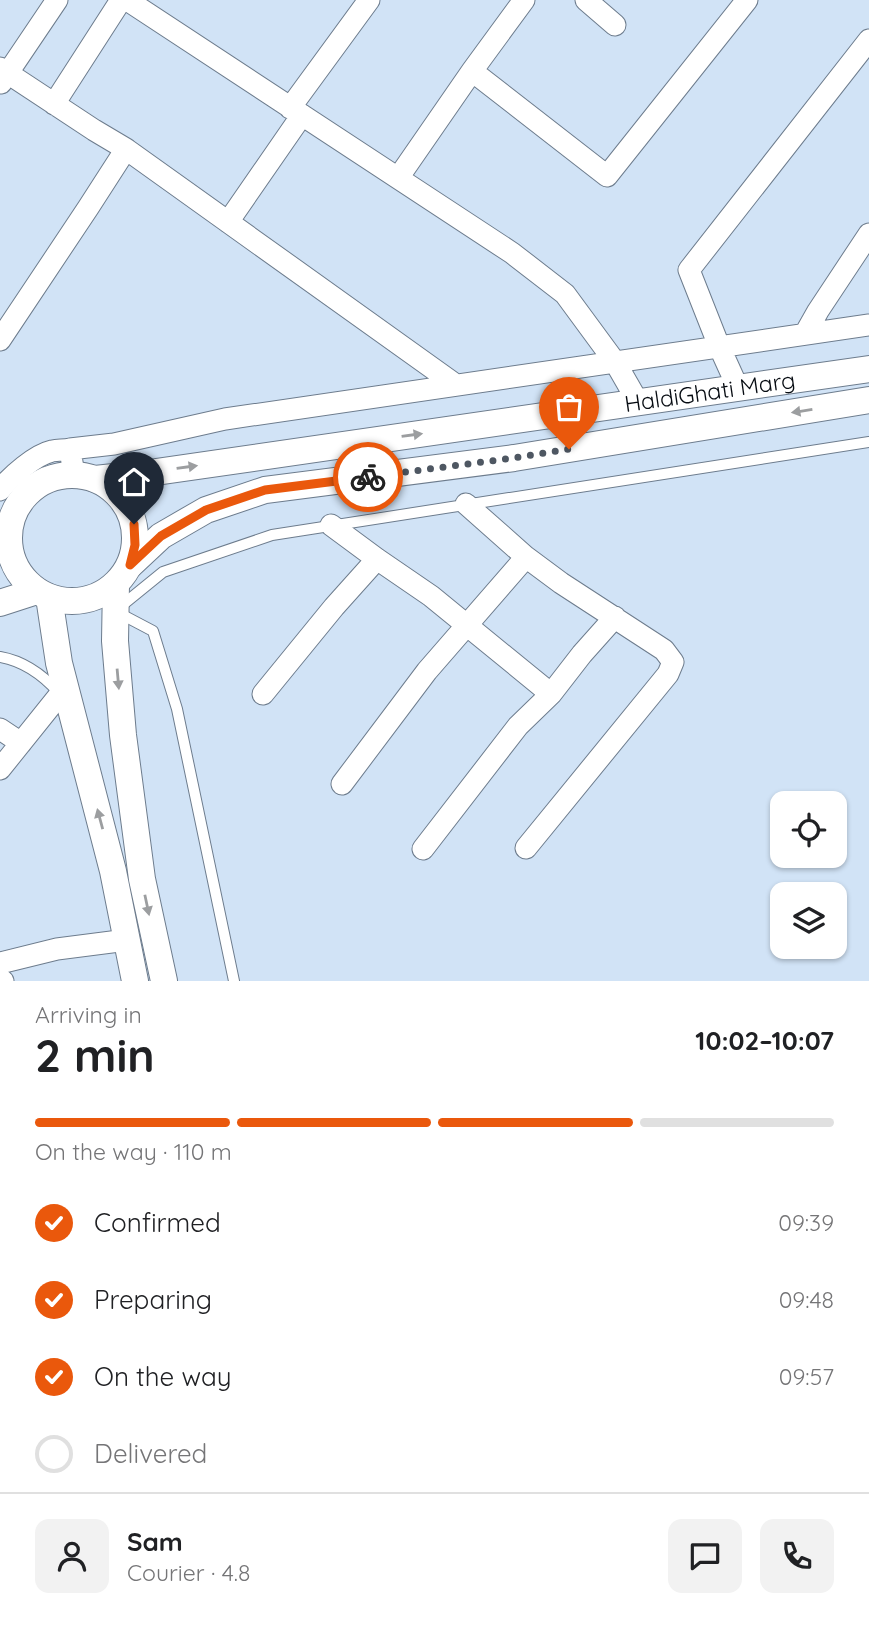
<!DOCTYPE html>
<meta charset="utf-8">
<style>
:root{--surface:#fff;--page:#f2f2f2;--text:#202124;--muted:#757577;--line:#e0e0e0;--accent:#ea580c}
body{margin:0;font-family:Quicksand,sans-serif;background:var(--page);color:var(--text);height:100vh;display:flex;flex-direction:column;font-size:26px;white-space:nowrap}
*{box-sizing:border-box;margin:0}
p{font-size:23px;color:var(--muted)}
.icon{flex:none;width:38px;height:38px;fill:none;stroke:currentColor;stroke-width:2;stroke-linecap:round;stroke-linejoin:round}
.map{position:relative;height:981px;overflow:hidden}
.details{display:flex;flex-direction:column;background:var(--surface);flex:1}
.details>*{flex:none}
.buttons{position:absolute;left:770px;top:791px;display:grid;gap:14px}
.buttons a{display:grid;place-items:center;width:77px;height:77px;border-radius:14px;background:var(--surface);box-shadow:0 2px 5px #0004;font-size:35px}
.pin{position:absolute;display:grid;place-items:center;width:60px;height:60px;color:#fff;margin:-72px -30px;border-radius:50% 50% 50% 0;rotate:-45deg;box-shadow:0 0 7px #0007}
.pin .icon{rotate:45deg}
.courier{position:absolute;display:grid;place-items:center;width:70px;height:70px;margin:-35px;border:5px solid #ea580c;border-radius:50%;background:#fff;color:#222;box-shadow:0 2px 9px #0007}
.summary em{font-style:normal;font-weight:800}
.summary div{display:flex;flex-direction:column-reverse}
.summary{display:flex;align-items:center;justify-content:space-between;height:119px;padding:0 35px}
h1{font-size:46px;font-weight:800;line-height:52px}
.bar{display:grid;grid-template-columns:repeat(4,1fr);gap:10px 7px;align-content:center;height:84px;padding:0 35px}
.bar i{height:9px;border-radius:5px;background:var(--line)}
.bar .current{background:var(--accent)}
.bar p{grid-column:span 4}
.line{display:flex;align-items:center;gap:18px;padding:0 35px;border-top:2px solid var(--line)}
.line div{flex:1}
.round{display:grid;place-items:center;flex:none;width:74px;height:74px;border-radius:14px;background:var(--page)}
ol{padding:0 35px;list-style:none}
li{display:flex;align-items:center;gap:21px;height:77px}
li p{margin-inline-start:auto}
li .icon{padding:7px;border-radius:50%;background:var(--accent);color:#fff;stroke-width:4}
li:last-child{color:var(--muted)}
li i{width:38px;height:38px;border:4px solid var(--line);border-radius:50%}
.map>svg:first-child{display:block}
</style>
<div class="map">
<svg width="869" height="981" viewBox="0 0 869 981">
<rect width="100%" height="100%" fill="#d1e3f6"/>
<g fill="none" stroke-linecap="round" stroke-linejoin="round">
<g stroke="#6d7c8d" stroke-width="12">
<path id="service" d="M0,657c23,4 43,18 59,36
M234,981l-57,-272 -24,-78 -38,-20 48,-39 109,-37 597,-93"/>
</g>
<g stroke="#6d7c8d" stroke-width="23">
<path id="minor" d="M127,0l385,253 53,41 50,68 23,40
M586,0l29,25
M0,68l94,62 32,19 -38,59 -88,132
M472,71l135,105 140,-176
M1,83l56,-83
M54,104l67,-104
M290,108l79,-108
M126,149l330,236
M398,178l74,-107 52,-71
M228,222l74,-107
M805,334l13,-23 51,-77
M738,388l-19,-42 -30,-76 180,-230
M74,475l-4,-26 44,-5 111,-25 644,-94
M0,490c11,-14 35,-35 52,-39 6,-1 12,-1 18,-2
M466,504l60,53 35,26 103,67 9,12 -5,12 -142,174
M331,525l46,34 54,37 120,98
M263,694l71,-87 43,-48
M0,729l21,14
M0,769l65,-81
M342,784l85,-113 99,-114
M423,849l95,-123 33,-32 31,-40 33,-37
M0,963l57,-14 70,-9
M0,979l3,2"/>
</g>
<g stroke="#6d7c8d" stroke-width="28">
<g id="tertiary">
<circle cx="72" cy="538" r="63"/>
<path id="s1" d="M95,479l47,-5 727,-105"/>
<path d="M130,565l31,-29 45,-26 59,-20 249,-32 355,-58"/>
<path d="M116,584l-1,57 8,94 19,144 22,102"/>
<path d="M49,597l10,66 54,208 22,110"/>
<path d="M0,603l37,-12"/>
</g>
</g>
<use href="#service" stroke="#fff" stroke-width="10"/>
<use href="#minor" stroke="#fff" stroke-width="21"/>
<use href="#tertiary" stroke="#fff" stroke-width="26"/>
</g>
<defs><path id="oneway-solid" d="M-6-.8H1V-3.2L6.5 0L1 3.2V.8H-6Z" transform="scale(1.75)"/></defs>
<g fill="#9c9ea0">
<use href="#oneway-solid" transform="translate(802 411) rotate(171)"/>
<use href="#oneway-solid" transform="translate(412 435) rotate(-8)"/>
<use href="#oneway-solid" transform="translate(187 467) rotate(-8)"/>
<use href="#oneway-solid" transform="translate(118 679) rotate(85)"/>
<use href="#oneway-solid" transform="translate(100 819) rotate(-105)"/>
<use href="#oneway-solid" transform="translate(147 905) rotate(78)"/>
</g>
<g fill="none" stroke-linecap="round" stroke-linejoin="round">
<path stroke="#4e5762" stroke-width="7" stroke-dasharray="0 12.6" d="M368,477l146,-19 55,-9"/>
<path stroke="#ea580c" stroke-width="9" d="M134,524l1,21 -5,20 31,-29 45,-26 59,-20 103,-13"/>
</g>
<g text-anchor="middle" stroke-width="7" stroke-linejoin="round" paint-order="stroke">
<g font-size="23" fill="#070c12" stroke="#fff">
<text dy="8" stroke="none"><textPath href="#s1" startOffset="621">HaldiGhati Marg</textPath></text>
</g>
</g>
</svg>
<div class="buttons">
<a><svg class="icon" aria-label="locate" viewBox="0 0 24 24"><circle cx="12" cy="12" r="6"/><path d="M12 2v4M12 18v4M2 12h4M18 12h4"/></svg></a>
<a><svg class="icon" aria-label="layers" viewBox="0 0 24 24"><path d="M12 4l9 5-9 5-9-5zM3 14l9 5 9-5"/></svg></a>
</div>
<div class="pin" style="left:569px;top:449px;background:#ea580c"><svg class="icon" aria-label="bag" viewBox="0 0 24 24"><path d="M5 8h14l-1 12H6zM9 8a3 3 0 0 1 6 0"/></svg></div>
<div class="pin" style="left:134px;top:524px;background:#1f2937"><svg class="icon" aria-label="home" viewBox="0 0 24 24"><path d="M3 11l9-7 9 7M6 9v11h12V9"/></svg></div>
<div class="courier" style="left:368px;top:477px"><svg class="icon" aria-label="bike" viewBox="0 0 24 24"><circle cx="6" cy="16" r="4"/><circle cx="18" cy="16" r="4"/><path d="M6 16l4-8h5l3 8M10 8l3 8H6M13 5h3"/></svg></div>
</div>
<section class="details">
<div class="summary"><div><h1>2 min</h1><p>Arriving in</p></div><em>10:02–10:07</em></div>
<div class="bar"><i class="current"></i><i class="current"></i><i class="current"></i><i></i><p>On the way · 110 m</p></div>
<ol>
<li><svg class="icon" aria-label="check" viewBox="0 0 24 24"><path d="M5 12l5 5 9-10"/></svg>Confirmed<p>09:39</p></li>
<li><svg class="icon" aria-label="check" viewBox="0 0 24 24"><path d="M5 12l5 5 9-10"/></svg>Preparing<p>09:48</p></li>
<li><svg class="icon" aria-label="check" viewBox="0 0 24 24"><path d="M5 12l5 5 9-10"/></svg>On the way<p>09:57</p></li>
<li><i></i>Delivered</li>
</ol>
<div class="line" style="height:126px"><a class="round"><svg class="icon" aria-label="person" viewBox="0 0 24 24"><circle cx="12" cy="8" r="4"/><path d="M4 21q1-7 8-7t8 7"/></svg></a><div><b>Sam</b><p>Courier · 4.8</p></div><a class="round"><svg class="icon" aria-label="chat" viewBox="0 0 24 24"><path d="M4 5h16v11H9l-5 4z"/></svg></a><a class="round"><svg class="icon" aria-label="phone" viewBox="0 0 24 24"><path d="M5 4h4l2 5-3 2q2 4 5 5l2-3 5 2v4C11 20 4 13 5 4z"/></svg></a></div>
</section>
